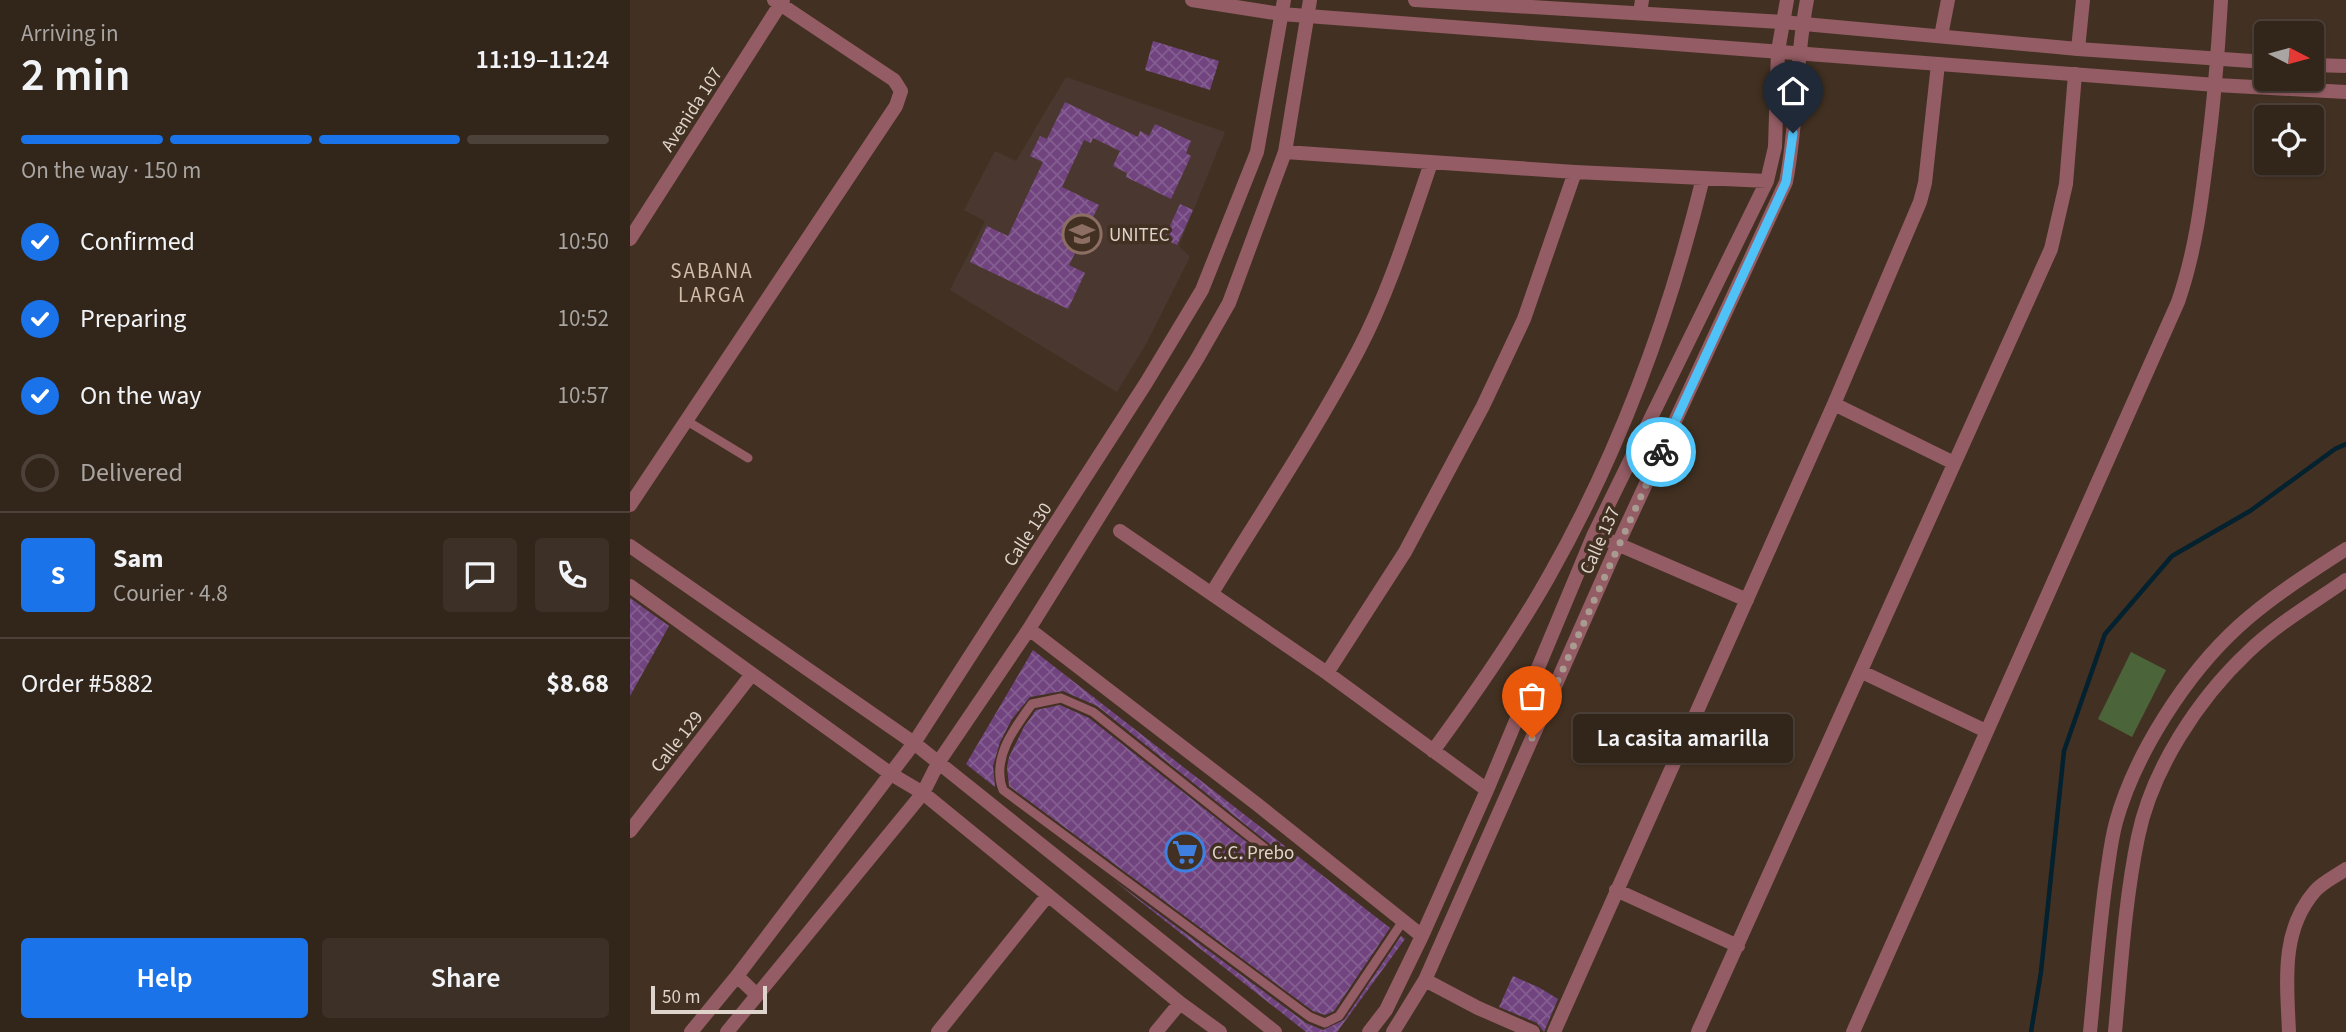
<!DOCTYPE html>
<meta charset="utf-8">
<style>
:root{--surface:#32251a;--page:#3d3127;--text:#f1f3f6;--muted:#a8a5a2;--line:#4d4239;--accent:#1a73e8}
body{margin:0;font-family:"Source Sans 3",sans-serif;background:var(--page);color:var(--text);height:100vh;display:flex;flex-direction:column;font-size:26px;white-space:nowrap}
*{box-sizing:border-box;margin:0}
p{font-size:23px;color:var(--muted)}
.icon{flex:none;width:38px;height:38px;fill:none;stroke:currentColor;stroke-width:2;stroke-linecap:round;stroke-linejoin:round}
.map{position:relative;flex:1;overflow:hidden}
.details{display:flex;flex-direction:column;background:var(--surface);width:630px}
.details>*{flex:none}
.needle{width:46px;rotate:96deg}
.fabs{position:absolute;left:1624px;top:21px;display:grid;gap:14px}
.fabs a{display:grid;place-items:center;width:70px;height:70px;border-radius:7px;background:var(--surface);box-shadow:0 2px 5px #0004,0 0 0 2px var(--line);font-size:35px}
.scale{position:absolute;left:21px;bottom:18px;width:116px;box-sizing:border-box;padding-left:7px;border:4px solid #dfd4cb;border-top:0;font-size:19px;line-height:24px;white-space:nowrap;color:#dfd4cb;-webkit-text-stroke:5px #423122;paint-order:stroke}
.pin{position:absolute;display:grid;place-items:center;width:60px;height:60px;color:#fff;margin:-72px -30px;border-radius:50% 50% 50% 0;rotate:-45deg;box-shadow:0 0 7px #0007}
.pin .icon{rotate:45deg}
.courier{position:absolute;display:grid;place-items:center;width:70px;height:70px;margin:-35px;border:5px solid #4fc3f7;border-radius:50%;background:#fff;color:#222;box-shadow:0 2px 9px #0007}
.bubble{position:absolute;height:49px;border-radius:7px;background:var(--surface);box-shadow:0 2px 5px #0004,0 0 0 2px var(--line);font-size:23px;font-weight:600;line-height:49px;text-align:center}
.head em{font-style:normal;font-weight:600}
.head div{display:flex;flex-direction:column-reverse}
.head{display:flex;align-items:center;justify-content:space-between;height:119px;padding:0 21px}
h1{font-size:46px;font-weight:600;line-height:52px}
.bar{display:grid;grid-template-columns:repeat(4,1fr);gap:10px 7px;align-content:center;height:84px;padding:0 21px}
.bar i{height:9px;border-radius:5px;background:var(--line)}
.bar .selected{background:var(--accent)}
.bar p{grid-column:span 4}
.line{display:flex;align-items:center;gap:18px;padding:0 21px;border-top:2px solid var(--line)}
.line div{flex:1}
.round{display:grid;place-items:center;flex:none;width:74px;height:74px;border-radius:7px;background:var(--page)}
ol{padding:0 21px;list-style:none}
li{display:flex;align-items:center;gap:21px;height:77px}
li p{margin-inline-start:auto}
li .icon{padding:7px;border-radius:50%;background:var(--accent);color:#fff;stroke-width:4}
li:last-child{color:var(--muted)}
li i{width:38px;height:38px;border:4px solid var(--line);border-radius:50%}
.button{display:flex;gap:14px;margin-top:auto;padding:14px 21px}
.button a{flex:1;height:80px;border-radius:7px;background:var(--accent);color:#fff;font-size:28px;font-weight:600;line-height:80px;text-align:center}
.button a+a{background:var(--page);color:var(--text)}
main{display:flex;flex:1;min-height:0}
.map>svg:first-child{display:block}
</style>
<main>
<section class="details">
<div class="head"><div><h1>2 min</h1><p>Arriving in</p></div><em>11:19–11:24</em></div>
<div class="bar"><i class="selected"></i><i class="selected"></i><i class="selected"></i><i></i><p>On the way · 150 m</p></div>
<ol>
<li><svg class="icon" aria-label="check" viewBox="0 0 24 24"><path d="M5 12l5 5 9-10"/></svg>Confirmed<p>10:50</p></li>
<li><svg class="icon" aria-label="check" viewBox="0 0 24 24"><path d="M5 12l5 5 9-10"/></svg>Preparing<p>10:52</p></li>
<li><svg class="icon" aria-label="check" viewBox="0 0 24 24"><path d="M5 12l5 5 9-10"/></svg>On the way<p>10:57</p></li>
<li><i></i>Delivered</li>
</ol>
<div class="line" style="height:126px"><b class="round" style="background:var(--accent);color:#fff">S</b><div><b>Sam</b><p>Courier · 4.8</p></div><a class="round"><svg class="icon" aria-label="chat" viewBox="0 0 24 24"><path d="M4 5h16v11H9l-5 4z"/></svg></a><a class="round"><svg class="icon" aria-label="phone" viewBox="0 0 24 24"><path d="M5 4h4l2 5-3 2q2 4 5 5l2-3 5 2v4C11 20 4 13 5 4z"/></svg></a></div>
<div class="line" style="height:91px"><div>Order #5882</div><b>$8.68</b></div>
<div class="button"><a>Help</a><a>Share</a></div>
</section>
<div class="map">
<svg width="1716" height="1032" viewBox="0 0 1716 1032">
<defs>
<pattern id="building-cross-hatch" width="8" height="8" patternUnits="userSpaceOnUse" patternTransform="scale(1.75)"><rect width="8" height="8" fill="#714480"/><path d="M0 0l8 8M0 8l8-8" fill="none" stroke="#855e91"/></pattern>
</defs>
<rect width="100%" height="100%" fill="#423122"/>
<path fill="#4a3830" d="M436,77l159,55 -46,114 11,11 -44,87 -29,48 -167,-102 35,-69 -21,-11 31,-59 21,10z"/>
<path fill="#4c643a" d="M1501,652l35,18 -34,67 -34,-18z"/>
<g fill="none" stroke-linecap="round" stroke-linejoin="round">
<path stroke="#03212e" stroke-width="4.5" d="M1401,1032l10,-60 23,-221 41,-117 67,-78 78,-45 85,-62 11,-5"/>
</g>
<path fill="url(#building-cross-hatch)" d="M523,41l66,20 -9,29 -65,-20z
M435,102l73,35 2,-6 9,5 6,-12 36,17 -5,12 5,3 -20,43 -45,-22 1,-4 -14,-7 7,-15 -27,-13 -2,5 -7,-3 -22,47 37,18 -30,60 16,8 -17,36 -98,-47 17,-36 21,10 35,-74 -13,-6 10,-20 7,3z
M550,204l13,6 -16,35 -13,-6z
M0,598l39,28 -39,70z
M403,650l357,278 -56,83 -9,4 -12,-4 -304,-225 -2,-19 2,-10 15,-30 12,-17 24,-5 29,13 174,137h9l2,-5 -3,-5 -174,-139 -34,-15 -33,6 -18,22 -12,23 -7,24 2,21 -29,-23z
M482,879l194,144 17,7 21,-10 57,-84 4,3 -68,93h-31z
M883,976l27,12 18,11 -14,33 -7,-9 -38,-16z"/>
<g fill="none" stroke-linecap="round" stroke-linejoin="round">
<path stroke="#945c64" stroke-width="9" d="M57,421l61,37
M637,850l-174,-138 -32,-14 -29,6c-18,24 -41,55 -29,86l307,227 15,6 14,-7 64,-95"/>
<path stroke="#945c64" stroke-width="14" d="M1010,13l2,-13
M1311,36l7,-36
M1448,49l5,-49
M655,152l290,20 192,9
M0,239l153,-239
M1204,404l120,59
M0,505l266,-399 5,-15 -7,-11 -120,-80
M490,531l207,142 160,117
M964,534l153,66
M0,546l284,197 361,289
M0,586l261,188 32,19 257,210 40,29
M582,593c49,-80 102,-159 146,-242 31,-59 51,-124 73,-188
M399,629l229,176 164,131
M1232,672l124,59
M697,673l78,-121 78,-146 41,-87 51,-147
M803,751c41,-56 81,-113 115,-173 71,-125 121,-261 155,-400
M0,831l122,-157
M986,890l122,56
M107,976l20,19
M795,980l53,28 55,24
M61,1032l46,-56 177,-233 232,-360 56,-93 55,-138 27,-152
M97,1032l196,-239 15,-30 91,-134 168,-270 32,-56 56,-151 25,-152
M308,1032l110,-137
M526,1032l24,-29
M739,1032l17,-22 36,-74 65,-146 107,-256 173,-353 8,-34 3,-96 9,-51
M763,1032l32,-52 193,-436 168,-362c12,-60 9,-122 21,-182
M924,1032l280,-628 86,-202 5,-19 13,-119
M1068,1032l353,-783 15,-65 9,-110
M1223,1032l325,-730c17,-49 23,-97 29,-147 7,-52 11,-103 14,-155
M1659,1032c-2,-49 -9,-101 26,-141 8,-9 21,-15 31,-22"/>
<path stroke="#945c64" stroke-width="14" d="M562,0l89,14 935,71 130,7
M785,0l367,22 296,27 188,13
M1682,65l34,1
M1460,1032c5,-51 9,-102 16,-153 3,-19 5,-39 10,-57 19,-68 70,-148 123,-196 32,-29 70,-53 107,-77
M1485,1032c6,-65 10,-132 23,-195 14,-68 60,-138 110,-185 29,-28 65,-49 98,-72"/>
</g>
<g fill="none" stroke-linecap="round" stroke-linejoin="round">
<path stroke="#a89b90" stroke-width="7" stroke-dasharray="0 12.6" d="M902,738l129,-286"/>
<path stroke="#4fc3f7" stroke-width="9" d="M1031,452l125,-270 7,-49"/>
</g>
<defs>
<g id="university-ring" transform="scale(2.0125)"><circle r="9.5" fill="#423122" stroke="#8d6e63" stroke-width="1.5"/><path d="M0-5L7-2L0 1L-7-2ZM-4 1L0 2.5L4 1V4Q0 6-4 4Z" fill="#8d6e63"/></g>
<g id="supermarket-ring" transform="scale(2.0125)"><circle r="9.5" fill="#423122" stroke="#3f7fe0" stroke-width="1.5"/><path d="M-6-5.5h2.5l.6 2H6L4.5 2H-2.5L-4.4-4H-6ZM-1.5 3.2a1.3 1.3 0 1 0 .1 0ZM3 3.2a1.3 1.3 0 1 0 .1 0Z" fill="#3f7fe0"/></g>
</defs>
<g fill-rule="evenodd">
<use href="#university-ring" x="452" y="234"/>
<use href="#supermarket-ring" x="555" y="852"/>
</g>
<g text-anchor="middle" stroke-width="7" stroke-linejoin="round" paint-order="stroke">
<g font-size="19" fill="#dfd4cb" stroke="#423122">
<text transform="translate(61 109) rotate(-57)" y="7">Avenida 107</text>
<text transform="translate(397 534) rotate(-57)" y="7">Calle 130</text>
<text transform="translate(969 540) rotate(-66)" y="7">Calle 137</text>
<text transform="translate(46 741) rotate(-52)" y="7">Calle 129</text>
</g>
<g font-size="19" fill="#dfd4cb" stroke="#423122" text-anchor="start">
<text x="479" y="241">UNITEC</text>
<text x="582" y="859">C.C. Prebo</text>
</g>
<g font-size="21" letter-spacing="2" fill="#d3bdab" stroke="#423122">
<text x="82" y="278">SABANA<tspan x="82" dy="24">LARGA</tspan></text>
</g>
</g>
</svg>
<div class="fabs">
<a><svg class="needle" viewBox="-14 -14 28 28"><path d="M0-13l5 13h-10z" fill="#e53935"/><path d="M0 13l5-13h-10z" fill="#a8a5a2"/></svg></a>
<a><svg class="icon" aria-label="locate" viewBox="0 0 24 24"><circle cx="12" cy="12" r="6"/><path d="M12 2v4M12 18v4M2 12h4M18 12h4"/></svg></a>
</div>
<div class="scale">50 m</div>
<div class="pin" style="left:902px;top:738px;background:#ea580c"><svg class="icon" aria-label="bag" viewBox="0 0 24 24"><path d="M5 8h14l-1 12H6zM9 8a3 3 0 0 1 6 0"/></svg></div>
<div class="pin" style="left:1163px;top:133px;background:#1f2937"><svg class="icon" aria-label="home" viewBox="0 0 24 24"><path d="M3 11l9-7 9 7M6 9v11h12V9"/></svg></div>
<div class="courier" style="left:1031px;top:452px"><svg class="icon" aria-label="bike" viewBox="0 0 24 24"><circle cx="6" cy="16" r="4"/><circle cx="18" cy="16" r="4"/><path d="M6 16l4-8h5l3 8M10 8l3 8H6M13 5h3"/></svg></div>
<div class="bubble" style="left:943px;top:714px;width:220px">La casita amarilla</div>
</div>
</main>
